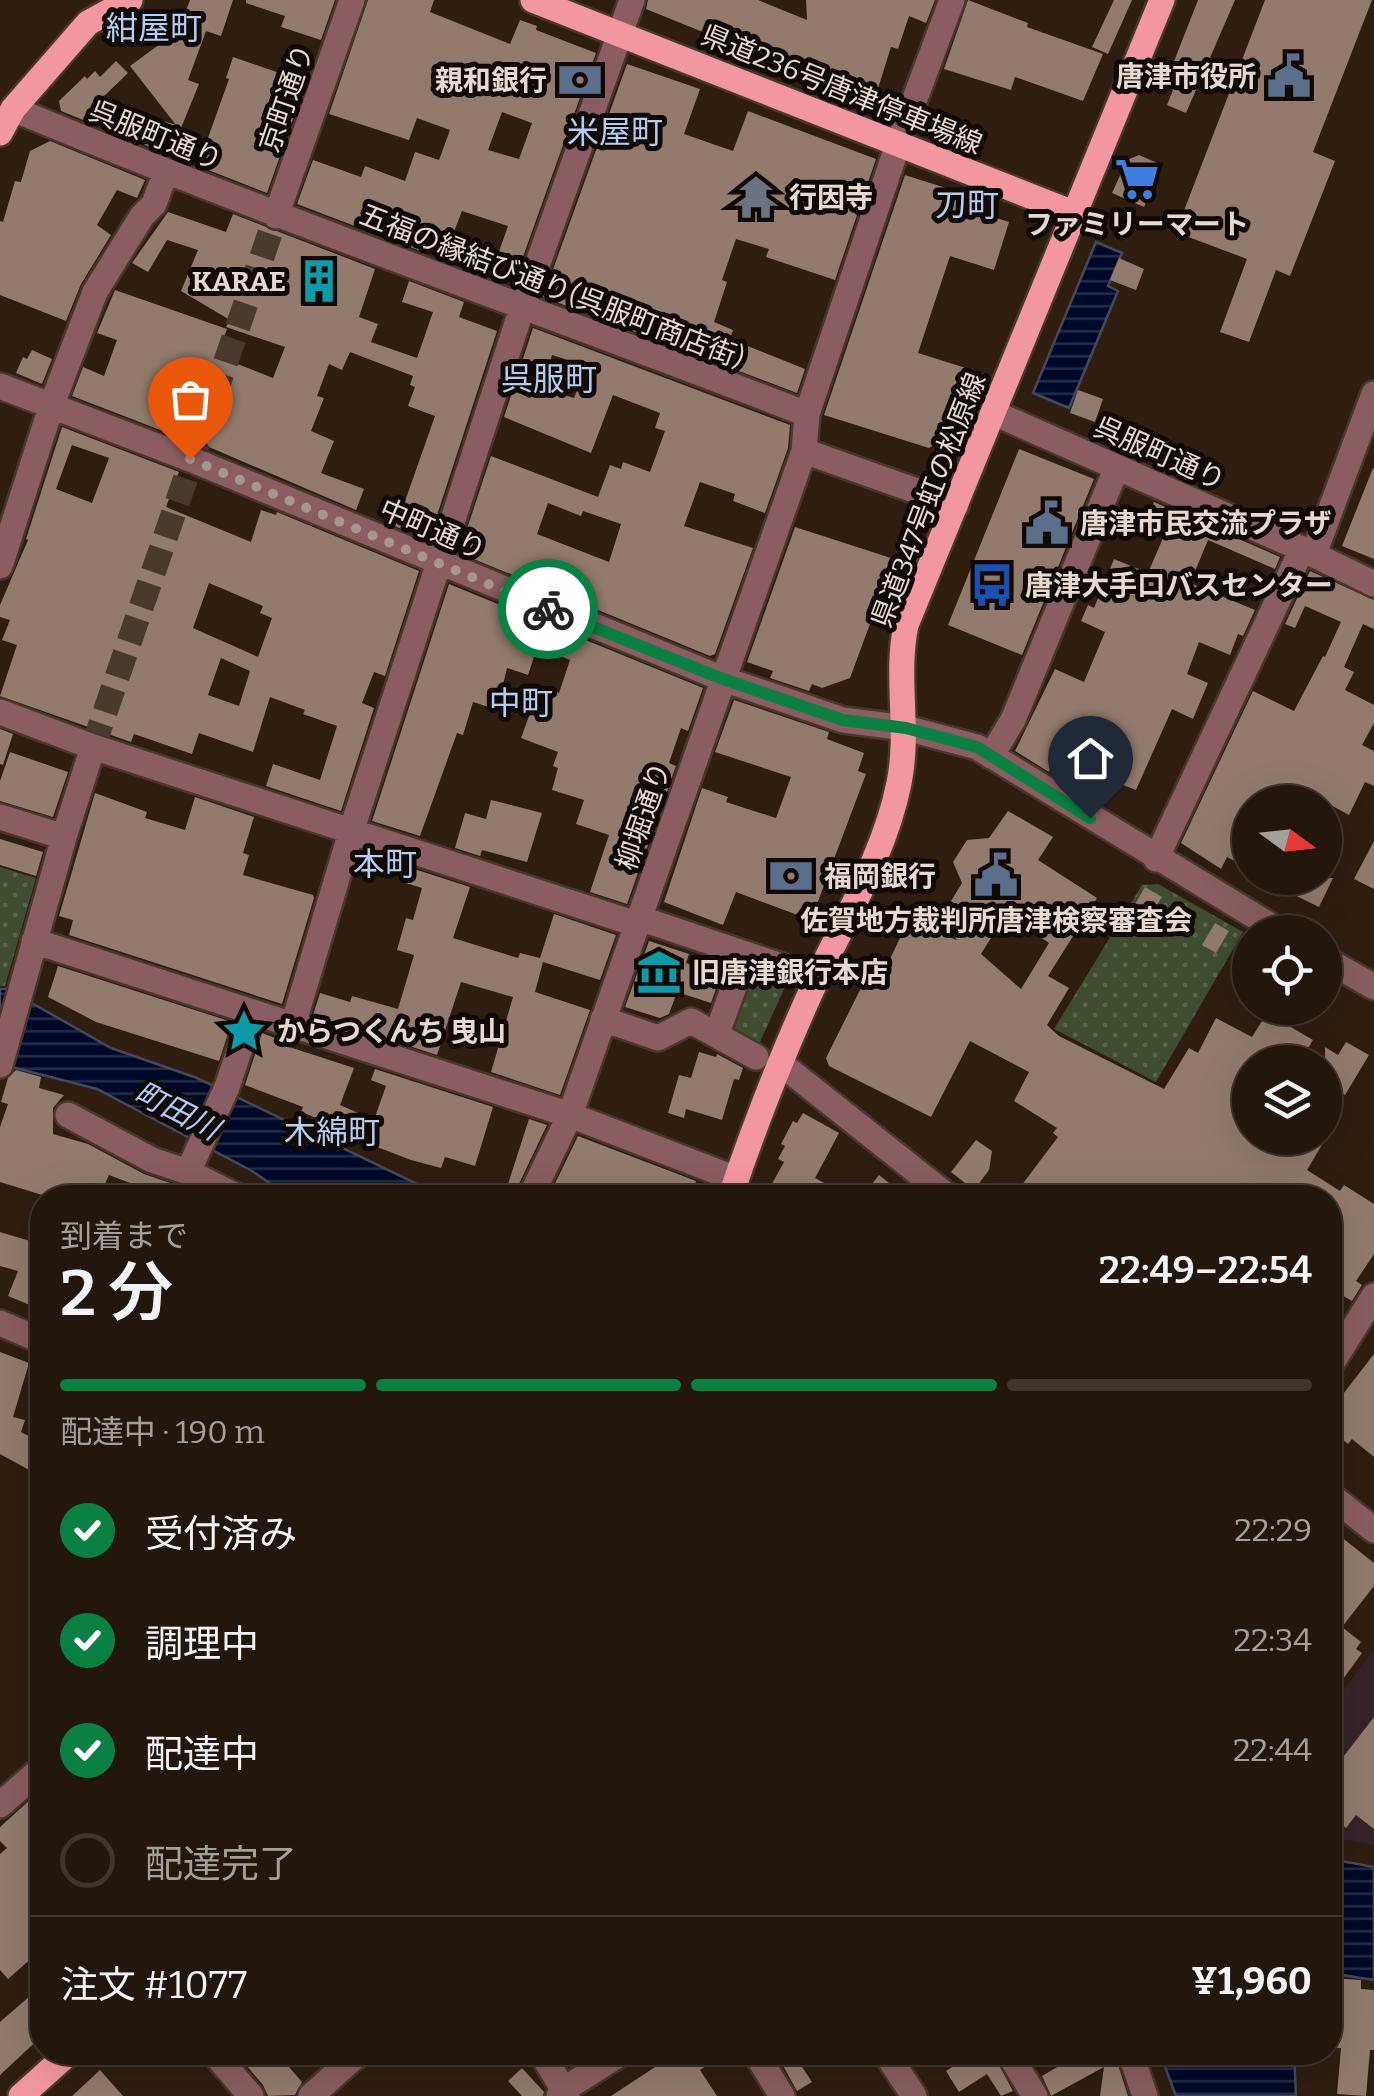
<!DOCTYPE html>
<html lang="ja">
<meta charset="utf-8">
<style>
:root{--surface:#23160c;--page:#2b1f15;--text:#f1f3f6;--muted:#a39f9d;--line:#40352d;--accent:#0b8043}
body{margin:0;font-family:Bitter,"Noto Sans JP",serif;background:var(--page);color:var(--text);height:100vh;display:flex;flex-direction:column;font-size:38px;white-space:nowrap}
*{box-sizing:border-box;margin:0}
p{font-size:32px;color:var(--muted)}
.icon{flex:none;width:55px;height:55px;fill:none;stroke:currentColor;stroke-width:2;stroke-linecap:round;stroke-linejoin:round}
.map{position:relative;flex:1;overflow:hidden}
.drawer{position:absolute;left:30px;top:1185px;width:1312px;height:880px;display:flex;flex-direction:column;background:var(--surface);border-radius:40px;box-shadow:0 10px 40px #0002,0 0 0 2px var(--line)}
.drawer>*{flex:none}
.needle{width:65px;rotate:105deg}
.fabs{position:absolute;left:1232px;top:785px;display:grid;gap:20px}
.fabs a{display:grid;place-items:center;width:110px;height:110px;border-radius:50%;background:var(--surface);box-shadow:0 10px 40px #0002,0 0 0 2px var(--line);font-size:50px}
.pin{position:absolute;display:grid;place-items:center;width:85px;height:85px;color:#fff;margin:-102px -42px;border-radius:50% 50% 50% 0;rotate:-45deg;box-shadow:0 0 10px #0007}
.pin .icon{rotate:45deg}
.courier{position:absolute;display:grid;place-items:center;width:100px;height:100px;margin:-50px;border:8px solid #0b8043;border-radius:50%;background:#fff;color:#222;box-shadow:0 2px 12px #0007}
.summary em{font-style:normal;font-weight:600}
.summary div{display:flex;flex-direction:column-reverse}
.summary{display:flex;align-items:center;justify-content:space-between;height:170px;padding:0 30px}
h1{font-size:65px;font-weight:600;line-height:75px}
.bar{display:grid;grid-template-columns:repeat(4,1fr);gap:15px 10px;align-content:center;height:120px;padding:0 30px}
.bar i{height:12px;border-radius:8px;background:var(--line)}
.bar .current{background:var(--accent)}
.bar p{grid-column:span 4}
.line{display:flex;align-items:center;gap:25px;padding:0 30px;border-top:2px solid var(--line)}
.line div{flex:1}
ol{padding:0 30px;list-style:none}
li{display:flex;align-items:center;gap:30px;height:110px}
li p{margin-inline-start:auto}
li .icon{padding:10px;border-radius:50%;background:var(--accent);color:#fff;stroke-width:4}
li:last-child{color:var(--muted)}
li i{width:55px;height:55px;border:5px solid var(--line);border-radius:50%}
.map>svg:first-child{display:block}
</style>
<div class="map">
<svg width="1374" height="2096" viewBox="0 0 1374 2096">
<defs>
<pattern id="grass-dots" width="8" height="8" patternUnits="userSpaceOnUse" patternTransform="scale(2.5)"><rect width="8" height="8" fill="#3e4d2f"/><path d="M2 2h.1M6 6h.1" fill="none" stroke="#5a664c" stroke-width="1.8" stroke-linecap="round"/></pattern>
<pattern id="water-rules" width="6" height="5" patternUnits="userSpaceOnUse" patternTransform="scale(2.5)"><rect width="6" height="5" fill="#000929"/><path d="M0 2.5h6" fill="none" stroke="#252c47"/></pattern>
</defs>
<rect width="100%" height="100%" fill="#2f1d10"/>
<path fill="#35232a" d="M1374,1650v195l-44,-8v-129z"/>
<path fill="url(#grass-dots)" d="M0,867l36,11 -31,108h-5z
M1158,884l85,48 -87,150 -102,-53 88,-144z
M747,966l32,11 5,12 -28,62 -31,-20z"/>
<path fill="url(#water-rules)" stroke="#45475b" stroke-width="2.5" d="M1096,242l26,11 -14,33 10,5 -49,117 -36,-15z
M0,989h7l104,59 86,30 247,119h-154l-38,-26 -155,-82 -97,-25z
M1330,1859l44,8v113l-44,-7z
M1160,2053h134l2,43h-120z"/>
<path fill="#927b6d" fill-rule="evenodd" d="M190,0h43l-12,36 -15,-5 -18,49 11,4 -29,71 -109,-44 -2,-10 26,-25 2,3 8,-8 5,6 16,-16 12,12 -29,28 77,24 -46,-59 30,-22 11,-31 12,5z
M246,0h89l-14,40 -40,-13 4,-11 -39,-13z
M368,0h66l-4,12 80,32 10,-24 17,6 -1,4 60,23 -77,215 -23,-8 12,-34 -46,-15 -14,36 -19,-6 -3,12 -129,-49 16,-44 48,17 4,-11 40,15 10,-29 24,8 11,-30 -33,-12 -8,22 -80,-26zM502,112l30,11 -13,36 -31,-9z
M648,0h110l49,20 -1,-20h129l-9,23 -17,-7 -11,33 -7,-2 -16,51 -49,-16 -180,-73z
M968,0l60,23 -1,4 76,27 -20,47 -68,-24 -4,13 -67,-21z
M1114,0h18l-24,54 -16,-7z
M1198,0h37l-49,113 -19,-8 6,-15 -9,-3z
M1265,0h107l-59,152 22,9 -45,115 -14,-6 -27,72 -29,-10 27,-73 -69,-26 5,-11 -3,-1z
M233,57l73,25 -39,111 -69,-27 31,-87 -3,-1z
M627,64l73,25 -16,45 49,17 15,-40 128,48 -41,121 -69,-23 3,-8 -33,-10 -14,41 5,2 -13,40 19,8 -3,9 75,30 -8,24 -254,-96z
M50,141l95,39 -8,18 -20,-8 -20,35 14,10 -30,49 -15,37 -66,-26v-74l3,1 12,-41 6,1 9,-31z
M1139,155l23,10 -18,42 -32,-14 15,-33z
M905,175l69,22 -4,13 39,12 -15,48 -44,-14 -32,97 67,21 -8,28 -6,-2 -9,28 -33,20 -105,-33z
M168,212l58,20 7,-18 142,55 -16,48 19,7 -7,18 46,16 16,-46 -31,-10 7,-21 55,21 -5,15 38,14 -68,209 -42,-17 9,-22 8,3 31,-88 -27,-10 7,-19 -5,-2 3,-9 -63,-24 -8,18 -13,-6 -12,32 7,2 -13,33 23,10 -13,32 43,16 -8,21 -147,-63 -10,-18 -18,9 -109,-42 11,-29 21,9 13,-36 -20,-7 18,-43 112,39 -10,27 56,22 12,-31 -59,-20 4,-7 -49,-29 17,-41 -31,-10 -19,32 -16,-9z
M1119,258l25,11 -8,21 -26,-10z
M533,328l257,97 -2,23 -23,65 -32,-12 2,-7 -35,-12 -16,44 69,22 -38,106 -5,2 -251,-103 32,-97 107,41 12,-32 11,4 2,-7 27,10 15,-41 -10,-3 5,-15 -47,-18 -22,58 -87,-36zM552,355l35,11 -13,32 -31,-9zM548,503l33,13 2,-5 38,13 -12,38 -72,-28z
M32,350l20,9 -10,25 -26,-11 7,-16 4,2z
M1078,390l25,9 -8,23 -25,-9z
M62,427l117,45 -13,35 85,35 10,-32 15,5 1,-3 142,59 -34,105 -11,-4 -12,31 12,5 -33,103 -75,-25 7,-22 47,16 17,-54 -34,-12 2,-4 -35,-13 -17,55 -54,-19 -7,21 -58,-20 -3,8 -131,-46 17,-51 -15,-5 8,-20 -10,-3v-12l28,-65 -2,-1zM72,445l37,13 -17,45 -36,-14zM209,583l54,23 -3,7 12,5 -14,39 -65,-29zM221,658l29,13 -11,35 -31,-11z
M1019,449l75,30 -72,176 -74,-30z
M1373,468l1,1v90l-32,-13z
M1154,502l126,55 -5,12 -67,-29 -18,43 65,27 -12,26 -5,-2 -8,21 -31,-13 -12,32 21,9 -15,36 -21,-10 -36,81 -80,-31 -7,13 -34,-21 40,-82 29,13 21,-50 -24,-11 7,-16 6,3 20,-49 34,14 21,-49 -21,-8z
M795,527l99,32 -44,119 -28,10 -10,-4 -3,7 -39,-13 3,-7 -26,-9z
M1310,571l64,29v29l-11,-5 -19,43 10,5 -9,18 29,15v18l-12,22 12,6v35l-9,-4 -16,33 -24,-13h-75v67l-23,-12 -6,12 -40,-26 72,-152 41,20 29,-55 2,1 16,-35 -36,-16 -10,22 -10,-4z
M449,584l254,104 -15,43 -7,-3 -12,35 7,3 -49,138 -37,-12 19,-57 -33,-11 8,-24 -32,-10 6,-22 -5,-2 5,-14 -37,-14 19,-52 19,7 11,-33 -30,-12h-3l-9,27 -21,-7 -4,17 -4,-1 -3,5 -7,18 -16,-5 -10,33 -6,-2 -37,103 -48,-15z
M734,700l95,32 -2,7 37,14 -6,18 8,3 -55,146 -75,-28 -13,33 -59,-23 38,-114 26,9 -2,5 50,16 15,-41 -76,-25z
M0,729l13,5 -10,31 -3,-1z
M10,752l58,20 -15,45 -53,-16v-20z
M95,793l52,19 -2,6 40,12 10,-33 59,20 -11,36 6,2 -6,20 70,20 1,3 -32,106 -213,-69 4,-15 -14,-4z
M491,800l51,13 -15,49 -45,-12 -2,6 -25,-8 10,-35 21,6z
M1008,811l45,26 -15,23 59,38 -49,78 21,12 -22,37 12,11 105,53 25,-41 9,5 18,-35 36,19 15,-24 46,27 -13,22h-50v76h76l-19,32 33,21 4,-6 30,19v50l-18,27 6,4 -10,16 -12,-7 -10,16v-112h-318l46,-61 -5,-4 4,-5 -43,-27 15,-29 -59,-31 -39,76 -102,-51 -3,-8 40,-80 12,6 32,-67 46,23 -5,-39 11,-18 -9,-21 14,-22 22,-2zM1006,914l43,29 -28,46 -40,-35z
M0,839l43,13 -7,24 -36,-11z
M1374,841v48l-20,-10z
M411,868l59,19 -17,51 65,20 2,-5 20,5 14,-44 62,21 -16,45 -57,-18 -8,30 55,18 -30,85 -69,-23 22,-75 -52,-15 -24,73 -124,-40 7,-22 30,9 2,-6 46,13 16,-54 -17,-5 9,-32 7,2 9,-32 -16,-5z
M1293,878h40l-14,29 -33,-16z
M1145,887l17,10 -12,19 -16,-10z
M1215,923l14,8 -13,22 -14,-8z
M649,941l40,13 -3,9 23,8 -2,5 12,4 -8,23 -34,-11 -8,22 -9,4 -35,-11z
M58,966l174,56 -13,39 -123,-39 -48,-25z
M262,1033l16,6 -1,4 77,25 -14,37 34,15 12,-34 -15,-6 4,-11 118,38 -18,59 -30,-9 -4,11 -30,-8 -73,-28 2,-5 -39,-15 2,-5 -58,-22z
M1346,1042l23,13 -24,40 -20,-12v-36l13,8z
M699,1052l17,5 1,-3 26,14 -4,12 -5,-1 -12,41 -36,-11 -2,9 -16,-5 11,-38 12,3z
M16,1070l25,7 -2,11 25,7 -11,13v26l35,10 56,30 38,13 -5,11h-20l2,-4 -50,-19 -9,20 -25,-11 -4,14h-19l-52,-16v-55l8,-23 -7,-2 7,-24z
M803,1113l36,20 -24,45 37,20h-73l-11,-7 16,-29 -6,-3 7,-13 -4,-2 12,-23 4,2z
M529,1119l18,6 -30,63 -9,-4z
M578,1136l118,45 -5,17h-27l-25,-8 -2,8h-89z
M976,1140l16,11 -3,19 -15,20 -23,-18z
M879,1175l29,23h-47z
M0,1232l40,12 -5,19 7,2v45l-34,-14 10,-25 -18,-5z
M0,1352l29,11 -16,54 12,3 -4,12 21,11v34l-42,-23z
M1374,1354v103l-22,-18 -4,5 -18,-15v-18z
M1330,1528l44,35v23l-32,41 19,15 -5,7 6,4 -32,44z
M1374,1717v112l-18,-14 -10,13 -16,-13v-41z
M42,1789v160l-34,30 -8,-9v-116l7,-6 -7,-7v-14z
M1330,1978l31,2v9l13,1v60h-4l-4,46 -29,-2 4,-46h-11z
M30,1996l12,15v25l-42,39v-53z
M235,2052h41l26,30 -7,13 -27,1 -5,-11z
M678,2052h48l-26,18 17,26h-106z
M975,2052h17l21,39 -12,5 -14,-22 -28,18 -13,-21z
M1065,2052h49l14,44h-28l4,-29 -53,29 -9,-20 27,-16z
M795,2056l17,26 -15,9 -15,-27z
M522,2068l22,24 -1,4h-21l-14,-15z
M100,2070l23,26h-51z"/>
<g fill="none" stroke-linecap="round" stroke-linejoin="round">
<path stroke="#4a392d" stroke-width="25" stroke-dasharray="25 12" stroke-linecap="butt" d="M93,747l183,-531"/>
<g stroke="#48372b" stroke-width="30">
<path id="minor" d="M13,109c262,109 529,203 794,305
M276,216l76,-216
M0,386l190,73 533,220 120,41 63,8 71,19 304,185
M994,413l308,136 72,35
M804,451l152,54
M1314,554l60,-160
M0,566l52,-162 43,-112 47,-76 12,-12 12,-33
M0,712l93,35 543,177
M991,756l22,-36 104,-253
M0,817l64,20
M1156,859l146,-310
M639,918l178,60
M34,941l536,174 166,64
M1325,959l49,28
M603,1019l55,19 33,-17 65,36
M293,1025l58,-193 172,-527 109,-305
M717,1033l29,-79
M780,1063l170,135
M0,1065l64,-228 29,-90
M68,1115l84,45 36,12 52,26
M188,1172l39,-85 25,-74
M530,1198l40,-83 234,-664 3,-37 91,-270 54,-144
M0,1323l42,18
M1330,1366l44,-70
M1330,1495l44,35
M0,1805l42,-37
M213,2052l38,44
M541,2052l26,44
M755,2052l27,44
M885,2052l29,44
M1008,2052l27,44
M1130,2052l15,44
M311,2096l49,-44
M559,2096l4,-6 60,-38"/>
</g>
<g stroke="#48372b" stroke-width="30">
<path id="major" d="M533,0l540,213
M0,133l13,-24 75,-86 42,-23
M730,1198c26,-77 56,-153 90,-226 29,-60 66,-123 79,-189 11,-53 -4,-105 7,-158l256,-625
M21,2096l49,-44"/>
</g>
<use href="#minor" stroke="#895d61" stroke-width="25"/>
<use href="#major" stroke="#f297a0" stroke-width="25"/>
</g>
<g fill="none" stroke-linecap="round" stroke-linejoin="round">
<path stroke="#a5978d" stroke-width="10" stroke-dasharray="0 18" d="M190,459l358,150"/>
<path stroke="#0b8043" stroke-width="12" d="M548,609l175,70 120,41 63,8 71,19 113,71"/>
</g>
<defs>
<g id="civic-bare" transform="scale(3.45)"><path d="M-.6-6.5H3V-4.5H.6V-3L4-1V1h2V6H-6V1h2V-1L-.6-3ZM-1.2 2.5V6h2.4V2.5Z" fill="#5c6f8a" stroke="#110905" stroke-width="2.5" paint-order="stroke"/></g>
<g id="bank-bare" transform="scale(3.45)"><path d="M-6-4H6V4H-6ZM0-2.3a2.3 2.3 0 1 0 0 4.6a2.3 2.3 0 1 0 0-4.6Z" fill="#5c6f8a" stroke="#110905" stroke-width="2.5" paint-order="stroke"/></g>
<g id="supermarket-bare" transform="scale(3.45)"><path d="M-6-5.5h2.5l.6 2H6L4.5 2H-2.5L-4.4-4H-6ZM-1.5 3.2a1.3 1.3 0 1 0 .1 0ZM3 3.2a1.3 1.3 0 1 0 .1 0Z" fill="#3f7fe0" stroke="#110905" stroke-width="2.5" paint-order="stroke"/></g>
<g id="temple-bare" transform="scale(3.45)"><path d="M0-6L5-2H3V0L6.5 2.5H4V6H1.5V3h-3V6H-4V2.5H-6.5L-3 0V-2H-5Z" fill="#6b7280" stroke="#110905" stroke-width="2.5" paint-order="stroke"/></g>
<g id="building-bare" transform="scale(3.45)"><path d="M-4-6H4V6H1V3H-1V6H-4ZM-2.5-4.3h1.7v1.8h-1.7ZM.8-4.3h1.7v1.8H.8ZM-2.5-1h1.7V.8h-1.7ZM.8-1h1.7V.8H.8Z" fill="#0f9aa8" stroke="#110905" stroke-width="2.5" paint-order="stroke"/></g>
<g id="bus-bare" transform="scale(3.45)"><path d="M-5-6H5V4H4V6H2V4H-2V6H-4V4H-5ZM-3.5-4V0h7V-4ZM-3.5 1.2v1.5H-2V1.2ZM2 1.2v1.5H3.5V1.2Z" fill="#1a4fb4" stroke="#110905" stroke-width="2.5" paint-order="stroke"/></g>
<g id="museum-bare" transform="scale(3.45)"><path d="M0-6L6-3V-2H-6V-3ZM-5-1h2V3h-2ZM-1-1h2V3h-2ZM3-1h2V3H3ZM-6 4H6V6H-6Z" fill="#0f9aa8" stroke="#110905" stroke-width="2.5" paint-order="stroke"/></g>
<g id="sight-bare" transform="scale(3.45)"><path d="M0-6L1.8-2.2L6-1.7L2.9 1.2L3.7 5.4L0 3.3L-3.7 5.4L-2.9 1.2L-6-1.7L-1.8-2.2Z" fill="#0f9aa8" stroke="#110905" stroke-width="2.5" paint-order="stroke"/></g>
</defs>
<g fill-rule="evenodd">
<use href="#civic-bare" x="1289" y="76"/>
<use href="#bank-bare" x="580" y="80"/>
<use href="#supermarket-bare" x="1137" y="179"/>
<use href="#temple-bare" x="756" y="197"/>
<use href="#building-bare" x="319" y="281"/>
<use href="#civic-bare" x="1047" y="523"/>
<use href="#bus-bare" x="992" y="585"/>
<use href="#civic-bare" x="996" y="875"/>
<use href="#bank-bare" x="791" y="876"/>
<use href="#museum-bare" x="659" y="972"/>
<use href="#sight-bare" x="244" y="1031"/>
</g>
<g text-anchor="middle" stroke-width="10" stroke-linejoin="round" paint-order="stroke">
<g font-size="28" font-weight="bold" fill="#e5d9d0" stroke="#110905" text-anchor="start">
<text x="1256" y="86" text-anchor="end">唐津市役所</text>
<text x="547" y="90" text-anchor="end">親和銀行</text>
<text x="789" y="207">行因寺</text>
<text x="1137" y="234" text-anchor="middle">ファミリーマート</text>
<text x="286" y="291" text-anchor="end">KARAE</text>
<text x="1080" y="533">唐津市民交流プラザ</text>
<text x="1025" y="595">唐津大手口バスセンター</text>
<text x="824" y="886">福岡銀行</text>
<text x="996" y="930" text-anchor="middle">佐賀地方裁判所唐津検察審査会</text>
<text x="692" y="982">旧唐津銀行本店</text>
<text x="277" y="1041">からつくんち 曳山</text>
</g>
<g font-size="28" fill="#e5d9d0" stroke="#110905">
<text transform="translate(842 89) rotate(22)" y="10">県道236号唐津停車場線</text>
<text transform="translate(286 98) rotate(-71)" y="10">京町通り</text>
<text transform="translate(156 135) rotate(22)" y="10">呉服町通り</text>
<text transform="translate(552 286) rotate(21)" y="10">五福の縁結び通り(呉服町商店街)</text>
<text transform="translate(1160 453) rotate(24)" y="10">呉服町通り</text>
<text transform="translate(928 500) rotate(-69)" y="10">県道347号虹の松原線</text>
<text transform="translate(433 529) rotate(23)" y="10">中町通り</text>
<text transform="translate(643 816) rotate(-71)" y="10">柳堀通り</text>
</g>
<g font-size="30" font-style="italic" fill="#accbfe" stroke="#110905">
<text transform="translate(177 1111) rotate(27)" y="10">町田川</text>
</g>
<g font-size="32" fill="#b3cef3" stroke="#110905">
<text x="154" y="39">紺屋町</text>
<text x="615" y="143">米屋町</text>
<text x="967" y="216">刀町</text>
<text x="549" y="390">呉服町</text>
<text x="521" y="714">中町</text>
<text x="385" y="875">本町</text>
<text x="332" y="1143">木綿町</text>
</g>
</g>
</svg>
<div class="fabs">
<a><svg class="needle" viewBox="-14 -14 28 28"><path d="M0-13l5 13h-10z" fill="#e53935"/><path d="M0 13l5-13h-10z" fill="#a39f9d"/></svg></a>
<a><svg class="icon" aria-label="locate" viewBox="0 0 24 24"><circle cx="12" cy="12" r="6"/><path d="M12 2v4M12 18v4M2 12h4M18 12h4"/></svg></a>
<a><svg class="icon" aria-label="layers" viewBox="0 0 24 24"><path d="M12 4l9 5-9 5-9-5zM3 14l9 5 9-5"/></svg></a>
</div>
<div class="pin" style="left:190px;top:459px;background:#ea580c"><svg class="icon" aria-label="bag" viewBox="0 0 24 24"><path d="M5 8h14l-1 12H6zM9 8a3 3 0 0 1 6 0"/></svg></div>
<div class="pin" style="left:1090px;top:818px;background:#1f2937"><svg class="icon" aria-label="home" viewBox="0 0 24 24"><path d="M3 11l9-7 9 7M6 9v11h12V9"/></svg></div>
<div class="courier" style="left:548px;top:609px"><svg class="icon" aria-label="bike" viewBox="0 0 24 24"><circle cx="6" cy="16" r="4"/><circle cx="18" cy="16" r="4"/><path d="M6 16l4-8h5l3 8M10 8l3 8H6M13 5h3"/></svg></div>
<section class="drawer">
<div class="summary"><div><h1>2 分</h1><p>到着まで</p></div><em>22:49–22:54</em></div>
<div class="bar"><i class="current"></i><i class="current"></i><i class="current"></i><i></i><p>配達中 · 190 m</p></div>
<ol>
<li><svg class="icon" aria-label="check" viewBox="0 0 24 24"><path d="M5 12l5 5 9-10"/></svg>受付済み<p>22:29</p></li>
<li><svg class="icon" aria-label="check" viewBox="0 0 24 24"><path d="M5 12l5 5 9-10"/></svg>調理中<p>22:34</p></li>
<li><svg class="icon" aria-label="check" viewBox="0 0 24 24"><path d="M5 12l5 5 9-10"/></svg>配達中<p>22:44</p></li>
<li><i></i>配達完了</li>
</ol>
<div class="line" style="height:130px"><div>注文 #1077</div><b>¥1,960</b></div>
</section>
</div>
